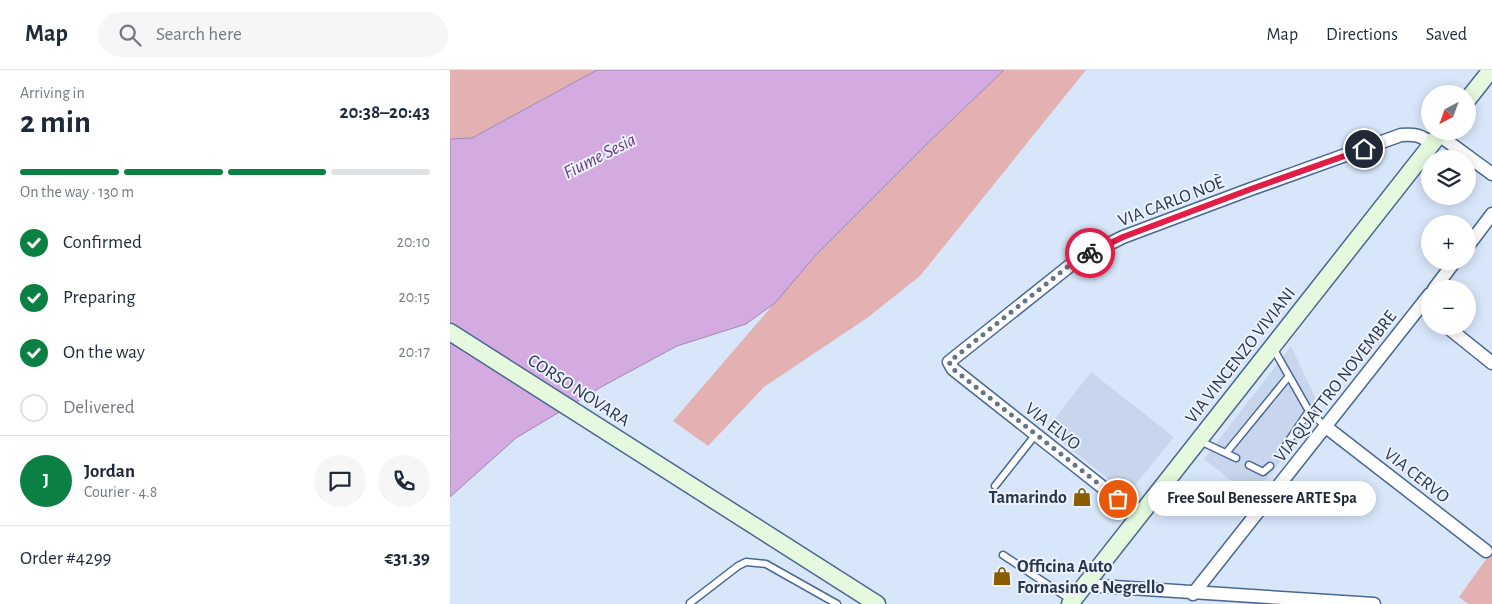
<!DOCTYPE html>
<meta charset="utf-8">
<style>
:root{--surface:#fff;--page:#f6f6f7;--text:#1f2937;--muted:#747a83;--line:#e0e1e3;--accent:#0b8043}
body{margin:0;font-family:"Alegreya Sans",sans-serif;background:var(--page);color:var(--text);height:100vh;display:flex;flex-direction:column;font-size:19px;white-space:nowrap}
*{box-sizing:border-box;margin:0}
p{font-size:16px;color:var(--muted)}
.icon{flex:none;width:28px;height:28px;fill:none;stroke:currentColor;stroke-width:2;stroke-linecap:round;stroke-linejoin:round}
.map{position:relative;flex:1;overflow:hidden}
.panel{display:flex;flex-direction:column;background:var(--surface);width:450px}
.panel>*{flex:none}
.needle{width:32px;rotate:221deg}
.tools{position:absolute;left:971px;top:15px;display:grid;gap:10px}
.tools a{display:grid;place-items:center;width:55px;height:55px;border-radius:50%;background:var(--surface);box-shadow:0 2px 12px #0003;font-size:25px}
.pin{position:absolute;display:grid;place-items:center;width:42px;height:42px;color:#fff;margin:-21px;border:2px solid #fff;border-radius:50%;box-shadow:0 1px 5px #0007}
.courier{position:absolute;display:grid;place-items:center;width:50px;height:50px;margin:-25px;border:4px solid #e11d48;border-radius:50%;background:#fff;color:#222;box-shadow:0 1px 6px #0007}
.bubble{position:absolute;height:35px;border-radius:18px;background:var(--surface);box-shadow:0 2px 12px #0003;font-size:16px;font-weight:700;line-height:35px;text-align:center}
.headline em{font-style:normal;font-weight:700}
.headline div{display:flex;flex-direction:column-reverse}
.headline{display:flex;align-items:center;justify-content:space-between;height:85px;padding:0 20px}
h1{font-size:32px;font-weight:700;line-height:38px}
.bar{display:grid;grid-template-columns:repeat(4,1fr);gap:8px 5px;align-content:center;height:60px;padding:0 20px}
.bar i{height:6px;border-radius:4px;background:var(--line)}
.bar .active{background:var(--accent)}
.bar p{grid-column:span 4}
.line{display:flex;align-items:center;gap:12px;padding:0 20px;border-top:1px solid var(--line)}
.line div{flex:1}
.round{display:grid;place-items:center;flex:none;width:52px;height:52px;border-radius:26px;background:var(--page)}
ol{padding:0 20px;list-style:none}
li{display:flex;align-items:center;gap:15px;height:55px}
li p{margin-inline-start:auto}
li .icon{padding:5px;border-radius:50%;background:var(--accent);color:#fff;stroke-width:4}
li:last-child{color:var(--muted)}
li i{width:28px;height:28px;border:2px solid var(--line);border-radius:50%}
header{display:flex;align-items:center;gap:30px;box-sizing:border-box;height:70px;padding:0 25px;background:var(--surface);border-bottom:1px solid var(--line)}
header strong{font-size:24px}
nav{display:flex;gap:28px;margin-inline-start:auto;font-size:18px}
.search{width:350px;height:45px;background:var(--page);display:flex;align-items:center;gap:12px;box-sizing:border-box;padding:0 18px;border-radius:28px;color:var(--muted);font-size:19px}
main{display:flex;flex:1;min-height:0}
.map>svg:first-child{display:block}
</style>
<header>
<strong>Map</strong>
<div class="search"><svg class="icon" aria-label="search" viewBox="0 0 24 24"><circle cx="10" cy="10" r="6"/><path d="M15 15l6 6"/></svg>Search here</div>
<nav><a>Map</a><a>Directions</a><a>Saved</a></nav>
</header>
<main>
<section class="panel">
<div class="headline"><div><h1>2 min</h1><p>Arriving in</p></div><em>20:38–20:43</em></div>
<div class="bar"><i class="active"></i><i class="active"></i><i class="active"></i><i></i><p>On the way · 130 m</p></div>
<ol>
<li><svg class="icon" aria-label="check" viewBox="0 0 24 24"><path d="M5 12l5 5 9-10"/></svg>Confirmed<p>20:10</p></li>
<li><svg class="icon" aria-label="check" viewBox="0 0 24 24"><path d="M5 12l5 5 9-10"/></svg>Preparing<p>20:15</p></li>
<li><svg class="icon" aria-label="check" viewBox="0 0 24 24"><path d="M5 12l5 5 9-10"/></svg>On the way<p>20:17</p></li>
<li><i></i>Delivered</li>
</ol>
<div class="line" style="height:90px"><b class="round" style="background:var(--accent);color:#fff">J</b><div><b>Jordan</b><p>Courier · 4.8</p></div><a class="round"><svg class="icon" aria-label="chat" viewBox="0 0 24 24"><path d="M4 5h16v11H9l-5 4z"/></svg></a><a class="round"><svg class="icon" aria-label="phone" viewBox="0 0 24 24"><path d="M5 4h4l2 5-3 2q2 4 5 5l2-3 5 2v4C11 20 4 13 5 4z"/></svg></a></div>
<div class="line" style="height:65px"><div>Order #4299</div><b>€31.39</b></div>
</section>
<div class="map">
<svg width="1042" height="534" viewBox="0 0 1042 534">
<rect width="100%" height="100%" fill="#d8e6fa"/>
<path fill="#c7d6ed" d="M841,276l29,62 -29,41 -39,48 -48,-38z
M641,302l83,65 -46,57 -82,-64z"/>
<path fill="#e3b1b2" d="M0,0h147l-125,68 -22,1z
M554,0h82l-166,206 -53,42 -103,69 -56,59 -35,-25 142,-165 117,-117z
M1042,481v53h-24l-9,-7z"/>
<path fill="#d3abe0" stroke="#a088b3" d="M147,0h407l-72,69 -117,117 -40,47 -29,21 -69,22 -74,40 -87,52 -66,59v-358l22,-1z"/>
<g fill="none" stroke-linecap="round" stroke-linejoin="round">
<g stroke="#496793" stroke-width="9">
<path id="lane" d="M823,278l36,63 -23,34
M859,341l17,16
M750,371l36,17
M776,383l63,-77
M799,395l14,7 7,-6
M545,416l41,-52
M553,485l68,45
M240,533l48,-37 8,-4 20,2 71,40"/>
</g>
<g stroke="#496793" stroke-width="15">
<path id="street" d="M989,65l53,39
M1018,176l24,-32
M984,219l21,-28
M996,256l46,37
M876,357l160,124
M689,446l-186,-147 -4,-7 128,-102 46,-23 128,-48 150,-54c14,-1 20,0 31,9
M634,515l290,19
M743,524l237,-300"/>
</g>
<g stroke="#496793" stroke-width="19">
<path id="secondary" d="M1018,29l23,-29
M0,262l427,272
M620,534l372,-473"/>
</g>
<use href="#lane" stroke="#fff" stroke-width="6"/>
<use href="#street" stroke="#fff" stroke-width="12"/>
<use href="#secondary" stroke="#e4f9dd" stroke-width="16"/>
</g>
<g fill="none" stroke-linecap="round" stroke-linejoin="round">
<path stroke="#667488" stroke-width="5" stroke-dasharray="0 9" d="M640,183l-14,7 -127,102 4,7 165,130"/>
<path stroke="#e11d48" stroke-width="6" d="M640,183l33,-16 128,-48 113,-40"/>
</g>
<defs>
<g id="shop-bare" transform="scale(1.5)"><path d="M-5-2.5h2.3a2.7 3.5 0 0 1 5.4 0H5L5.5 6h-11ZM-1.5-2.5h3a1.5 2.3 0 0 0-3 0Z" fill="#895e00" stroke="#ebf2fd" stroke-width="2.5" paint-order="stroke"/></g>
</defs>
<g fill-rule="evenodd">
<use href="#shop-bare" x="632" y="427"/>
<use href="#shop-bare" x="552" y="506"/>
</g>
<g text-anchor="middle" stroke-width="4" stroke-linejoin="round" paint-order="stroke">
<g font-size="18" fill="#29374b" stroke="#ebf2fd">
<text transform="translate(721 131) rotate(-21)" y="6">VIA CARLO NOÈ</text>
<text transform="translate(790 285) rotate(-52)" y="6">VIA VINCENZO VIVIANI</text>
<text transform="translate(885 316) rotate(-52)" y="6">VIA QUATTRO NOVEMBRE</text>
<text transform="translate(129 320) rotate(33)" y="6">CORSO NOVARA</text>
<text transform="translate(603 356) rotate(38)" y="6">VIA ELVO</text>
<text transform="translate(967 405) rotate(38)" y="6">VIA CERVO</text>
</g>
<g font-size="18" font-weight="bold" fill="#29374b" stroke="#ebf2fd" text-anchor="end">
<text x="617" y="433">Tamarindo</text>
<text x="567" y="502" text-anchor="start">Officina Auto<tspan x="567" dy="21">Fornasino e Negrello</tspan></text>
</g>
<g font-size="19" font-style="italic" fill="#6e3c7d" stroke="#ebf2fd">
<text transform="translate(149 85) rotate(-27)" y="7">Fiume Sesia</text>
</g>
</g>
</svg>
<div class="tools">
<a><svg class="needle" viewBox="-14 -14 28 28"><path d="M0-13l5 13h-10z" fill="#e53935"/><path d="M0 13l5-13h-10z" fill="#747a83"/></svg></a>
<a><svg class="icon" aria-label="layers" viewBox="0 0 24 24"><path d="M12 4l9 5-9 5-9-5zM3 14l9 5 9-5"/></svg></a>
<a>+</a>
<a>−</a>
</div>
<div class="pin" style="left:668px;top:429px;background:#ea580c"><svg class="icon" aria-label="bag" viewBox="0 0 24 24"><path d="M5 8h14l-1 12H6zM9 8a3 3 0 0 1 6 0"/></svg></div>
<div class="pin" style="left:914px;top:79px;background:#1f2937"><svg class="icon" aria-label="home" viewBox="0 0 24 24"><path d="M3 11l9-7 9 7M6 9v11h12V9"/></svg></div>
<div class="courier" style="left:640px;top:183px"><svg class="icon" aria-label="bike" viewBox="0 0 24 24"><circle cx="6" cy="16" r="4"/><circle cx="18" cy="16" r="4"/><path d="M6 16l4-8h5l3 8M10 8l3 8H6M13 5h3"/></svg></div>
<div class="bubble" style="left:698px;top:411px;width:228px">Free Soul Benessere ARTE Spa</div>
</div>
</main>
